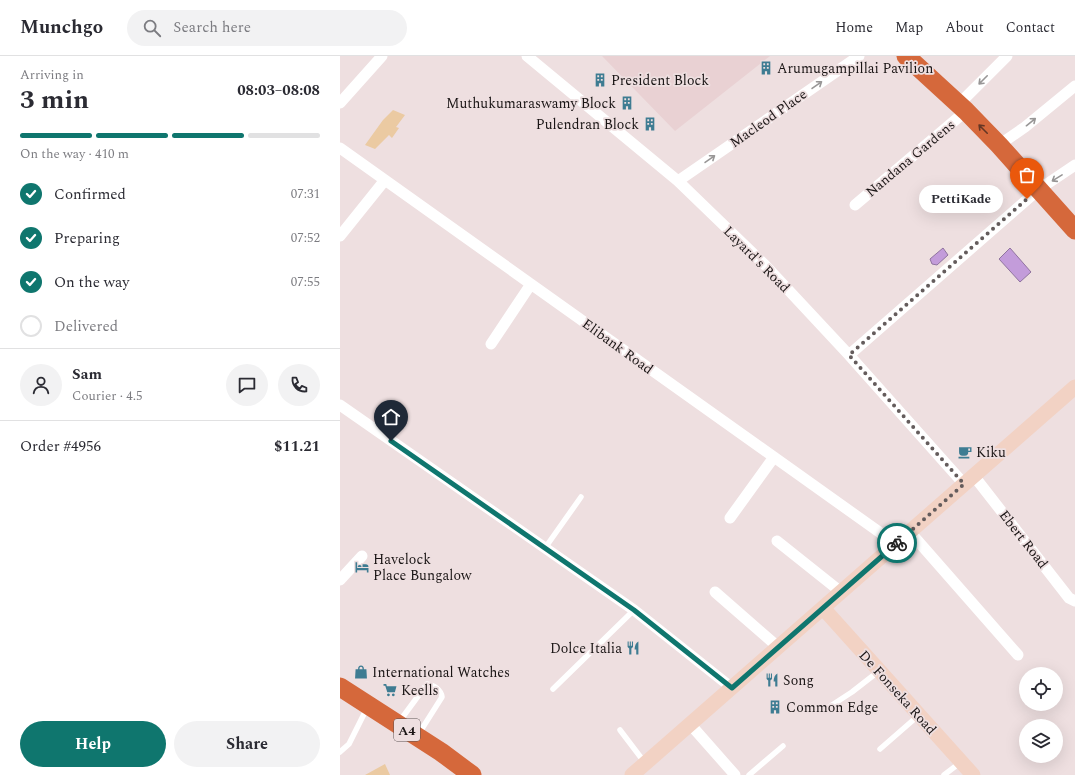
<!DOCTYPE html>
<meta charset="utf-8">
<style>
:root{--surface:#fff;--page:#f2f2f3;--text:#2b2b33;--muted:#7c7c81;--line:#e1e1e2;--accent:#0f766e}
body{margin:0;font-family:Spectral,serif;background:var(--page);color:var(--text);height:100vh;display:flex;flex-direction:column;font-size:15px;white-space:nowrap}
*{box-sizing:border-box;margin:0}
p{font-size:13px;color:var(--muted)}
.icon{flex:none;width:22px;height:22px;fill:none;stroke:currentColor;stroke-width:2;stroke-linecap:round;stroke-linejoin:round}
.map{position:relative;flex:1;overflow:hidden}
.panel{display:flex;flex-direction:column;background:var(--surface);width:340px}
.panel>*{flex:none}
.controls{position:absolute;left:679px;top:611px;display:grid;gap:8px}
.controls a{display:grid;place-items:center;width:44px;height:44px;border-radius:50%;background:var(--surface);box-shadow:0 4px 16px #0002;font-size:20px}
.pin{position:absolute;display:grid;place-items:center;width:34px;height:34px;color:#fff;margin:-41px -17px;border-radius:50% 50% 50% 0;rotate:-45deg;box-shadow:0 0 4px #0007}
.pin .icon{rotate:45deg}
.courier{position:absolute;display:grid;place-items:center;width:40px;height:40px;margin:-20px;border:3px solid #0f766e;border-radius:50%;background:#fff;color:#222;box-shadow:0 1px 5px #0007}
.bubble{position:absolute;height:28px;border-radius:14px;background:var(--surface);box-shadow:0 4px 16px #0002;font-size:13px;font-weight:700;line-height:28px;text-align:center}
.head em{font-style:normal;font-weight:700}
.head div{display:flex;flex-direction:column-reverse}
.head{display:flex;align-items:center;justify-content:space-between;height:68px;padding:0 20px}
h1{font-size:26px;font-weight:700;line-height:30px}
.bar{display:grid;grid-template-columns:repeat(4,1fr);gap:6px 4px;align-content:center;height:48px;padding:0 20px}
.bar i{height:5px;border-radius:3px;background:var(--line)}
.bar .selected{background:var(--accent)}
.bar p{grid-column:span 4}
.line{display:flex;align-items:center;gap:10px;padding:0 20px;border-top:1px solid var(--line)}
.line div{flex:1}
.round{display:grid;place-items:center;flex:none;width:42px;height:42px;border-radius:21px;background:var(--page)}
ol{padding:0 20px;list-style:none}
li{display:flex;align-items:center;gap:12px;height:44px}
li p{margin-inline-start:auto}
li .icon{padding:4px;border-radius:50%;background:var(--accent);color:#fff;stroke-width:4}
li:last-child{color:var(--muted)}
li i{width:22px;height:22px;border:2px solid var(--line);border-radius:50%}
.cta{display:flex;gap:8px;margin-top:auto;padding:8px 20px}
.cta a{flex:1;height:46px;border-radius:24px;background:var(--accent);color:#fff;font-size:16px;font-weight:700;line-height:46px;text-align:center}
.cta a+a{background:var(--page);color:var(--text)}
header{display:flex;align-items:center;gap:24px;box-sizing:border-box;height:56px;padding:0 20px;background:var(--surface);border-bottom:1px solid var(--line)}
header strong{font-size:19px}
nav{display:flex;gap:22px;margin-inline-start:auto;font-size:14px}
.search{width:280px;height:36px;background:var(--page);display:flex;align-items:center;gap:10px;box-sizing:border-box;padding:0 14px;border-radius:22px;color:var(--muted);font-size:15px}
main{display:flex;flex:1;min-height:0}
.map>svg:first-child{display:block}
</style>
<header>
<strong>Munchgo</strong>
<div class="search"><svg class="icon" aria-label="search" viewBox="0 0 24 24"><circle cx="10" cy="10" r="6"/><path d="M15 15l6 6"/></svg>Search here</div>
<nav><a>Home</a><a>Map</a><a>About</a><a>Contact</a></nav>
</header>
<main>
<section class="panel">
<div class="head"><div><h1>3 min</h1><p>Arriving in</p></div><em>08:03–08:08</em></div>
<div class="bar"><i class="selected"></i><i class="selected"></i><i class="selected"></i><i></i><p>On the way · 410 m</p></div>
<ol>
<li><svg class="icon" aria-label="check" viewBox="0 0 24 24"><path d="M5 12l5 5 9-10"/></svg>Confirmed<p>07:31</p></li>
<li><svg class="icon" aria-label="check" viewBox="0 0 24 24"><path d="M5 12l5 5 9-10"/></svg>Preparing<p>07:52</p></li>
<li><svg class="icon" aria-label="check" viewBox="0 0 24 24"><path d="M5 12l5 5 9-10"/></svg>On the way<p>07:55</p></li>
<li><i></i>Delivered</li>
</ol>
<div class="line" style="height:72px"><a class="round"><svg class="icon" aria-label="person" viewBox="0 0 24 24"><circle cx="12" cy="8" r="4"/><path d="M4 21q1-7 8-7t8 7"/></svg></a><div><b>Sam</b><p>Courier · 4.5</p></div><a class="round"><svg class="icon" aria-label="chat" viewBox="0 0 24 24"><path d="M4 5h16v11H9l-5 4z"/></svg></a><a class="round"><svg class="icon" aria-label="phone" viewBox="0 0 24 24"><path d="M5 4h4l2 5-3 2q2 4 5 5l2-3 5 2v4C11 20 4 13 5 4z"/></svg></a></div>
<div class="line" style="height:52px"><div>Order #4956</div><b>$11.21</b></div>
<div class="cta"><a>Help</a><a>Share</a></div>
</section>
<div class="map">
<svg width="735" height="719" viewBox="0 0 735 719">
<rect width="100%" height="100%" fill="#eedfe0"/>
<path fill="#e9d1d3" d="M262,0h168l-95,75z"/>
<path fill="#ebcaa2" d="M53,54l12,5 -9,12 3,1 -7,10 -3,-3 -14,14 -10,-4 18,-25z
M45,708l5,11h-25z"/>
<path fill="#c39cda" stroke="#90749f" d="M603,192l5,7 -11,10 -5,-1 -2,-5z
M670,192l21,24 -11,10 -21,-23z"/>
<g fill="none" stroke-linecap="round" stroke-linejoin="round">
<path stroke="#fff" stroke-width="5.5" d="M205,492l36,-51
M213,633l81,-79
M489,651l23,-15 27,-21
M59,666l28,-38c7,1 14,6 15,13l-24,38
M280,674l25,33
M540,693l39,-34
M0,696l9,-8 15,-30
M409,719l34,-29
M604,719l17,-13"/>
<path stroke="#fff" stroke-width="11" d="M187,0l151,125 87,84 84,90 115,129
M0,47l42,-47
M619,48l48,-48
M659,89l26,-18 50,-41
M0,92l556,396
M338,125l181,-125
M515,149l111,-94
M0,180l45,-56
M151,288l40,-60
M509,299l189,-165 37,-25
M0,349l294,205 98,78
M634,420l95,122 6,3
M390,462l44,-61
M570,476l108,123
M437,485l64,51
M0,524l22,-24
M375,536l63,55
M350,668l45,51"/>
<path stroke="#f2d2c4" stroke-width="15" d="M483,552l150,167
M292,719l443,-388"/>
<path stroke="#d5683b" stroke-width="19" d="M566,0l60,55 33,34 76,85
M0,631l101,65 31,23"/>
</g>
<defs><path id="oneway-shaft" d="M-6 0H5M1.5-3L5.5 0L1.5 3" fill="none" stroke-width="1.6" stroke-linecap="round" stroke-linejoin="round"/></defs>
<g stroke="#989696">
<use href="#oneway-shaft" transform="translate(643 24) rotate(135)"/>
<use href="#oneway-shaft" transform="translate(477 29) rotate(-35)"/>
<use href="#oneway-shaft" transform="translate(691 66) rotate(-39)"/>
<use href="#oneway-shaft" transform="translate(370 103) rotate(-35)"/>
<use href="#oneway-shaft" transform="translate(717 122) rotate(148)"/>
</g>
<use stroke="#653624" href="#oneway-shaft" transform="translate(643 73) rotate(-135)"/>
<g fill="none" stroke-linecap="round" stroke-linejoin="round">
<path stroke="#645c5c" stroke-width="4" stroke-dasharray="0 7.2" d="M557,487l67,-59 -115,-129 178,-156"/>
<path stroke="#0f766e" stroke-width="5" d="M51,385l243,169 98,78 165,-145"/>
</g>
<defs>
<g id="building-bare" transform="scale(1.08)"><path d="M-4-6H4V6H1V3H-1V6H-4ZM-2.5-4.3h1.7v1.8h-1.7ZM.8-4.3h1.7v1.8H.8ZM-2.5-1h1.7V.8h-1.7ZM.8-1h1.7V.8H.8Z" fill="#3e7c92" stroke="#eedfe0" stroke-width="2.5" paint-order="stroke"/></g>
<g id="cafe-bare" transform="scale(1.08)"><path d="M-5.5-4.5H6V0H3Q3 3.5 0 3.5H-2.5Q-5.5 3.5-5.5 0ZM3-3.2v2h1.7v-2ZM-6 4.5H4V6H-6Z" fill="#3e7c92" stroke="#eedfe0" stroke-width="2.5" paint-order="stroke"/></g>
<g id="hotel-bare" transform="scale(1.08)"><path d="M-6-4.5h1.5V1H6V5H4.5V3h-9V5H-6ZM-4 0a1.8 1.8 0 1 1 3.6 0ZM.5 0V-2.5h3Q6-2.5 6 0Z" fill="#3e7c92" stroke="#eedfe0" stroke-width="2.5" paint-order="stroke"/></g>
<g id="restaurant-bare" transform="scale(1.08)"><path d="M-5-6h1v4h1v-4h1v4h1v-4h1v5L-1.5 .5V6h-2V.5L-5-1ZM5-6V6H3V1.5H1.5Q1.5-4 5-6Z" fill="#3e7c92" stroke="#eedfe0" stroke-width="2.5" paint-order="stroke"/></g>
<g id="shop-bare" transform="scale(1.08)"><path d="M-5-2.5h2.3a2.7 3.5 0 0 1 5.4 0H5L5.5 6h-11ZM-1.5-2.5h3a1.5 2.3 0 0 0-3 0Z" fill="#3e7c92" stroke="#eedfe0" stroke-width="2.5" paint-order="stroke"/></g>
<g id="supermarket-bare" transform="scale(1.08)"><path d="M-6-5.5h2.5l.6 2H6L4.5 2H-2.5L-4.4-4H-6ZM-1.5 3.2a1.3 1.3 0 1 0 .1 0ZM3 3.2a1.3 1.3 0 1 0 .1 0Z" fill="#3e7c92" stroke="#eedfe0" stroke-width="2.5" paint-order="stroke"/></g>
</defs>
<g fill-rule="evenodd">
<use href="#building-bare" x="426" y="12"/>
<use href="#building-bare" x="260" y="24"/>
<use href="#building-bare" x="287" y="47"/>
<use href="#building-bare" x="310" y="68"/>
<use href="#cafe-bare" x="625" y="396"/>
<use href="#hotel-bare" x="22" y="511"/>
<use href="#restaurant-bare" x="293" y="592"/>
<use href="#shop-bare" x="21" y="616"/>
<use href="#restaurant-bare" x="432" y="624"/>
<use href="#supermarket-bare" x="50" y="634"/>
<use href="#building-bare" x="435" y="651"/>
</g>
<g text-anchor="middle" stroke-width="3.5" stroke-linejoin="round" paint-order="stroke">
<rect fill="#eedfe0" stroke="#5a5252" stroke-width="1" x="54" y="663" width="26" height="22" rx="3"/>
<g font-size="13" font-weight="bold" fill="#1a1515">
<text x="67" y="679">A4</text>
</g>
<g font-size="14" fill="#1a1515" stroke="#eedfe0" text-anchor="start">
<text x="437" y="17">Arumugampillai Pavilion</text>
<text x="271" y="29">President Block</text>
<text x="276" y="52" text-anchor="end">Muthukumaraswamy Block</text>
<text x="299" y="73" text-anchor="end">Pulendran Block</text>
<text x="636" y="401">Kiku</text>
<text x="33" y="508">Havelock<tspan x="33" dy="16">Place Bungalow</tspan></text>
<text x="282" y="597" text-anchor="end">Dolce Italia</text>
<text x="32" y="621">International Watches</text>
<text x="443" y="629">Song</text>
<text x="61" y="639">Keells</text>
<text x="446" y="656">Common Edge</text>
</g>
<g font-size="14" fill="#1a1515" stroke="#eedfe0">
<text transform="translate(428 62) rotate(-35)" y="5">Macleod Place</text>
<text transform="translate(570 102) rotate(-40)" y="5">Nandana Gardens</text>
<text transform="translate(417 203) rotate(45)" y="5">Layard's Road</text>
<text transform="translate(278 290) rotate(36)" y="5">Elibank Road</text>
<text transform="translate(684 483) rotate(52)" y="5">Ebert Road</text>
<text transform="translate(558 636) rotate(48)" y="5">De Fonseka Road</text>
</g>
</g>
</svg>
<div class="controls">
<a><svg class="icon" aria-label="locate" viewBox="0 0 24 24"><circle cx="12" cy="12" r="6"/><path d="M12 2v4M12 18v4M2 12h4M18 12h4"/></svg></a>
<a><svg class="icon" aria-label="layers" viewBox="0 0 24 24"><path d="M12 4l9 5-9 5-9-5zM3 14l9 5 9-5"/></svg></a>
</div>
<div class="pin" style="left:687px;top:143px;background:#ea580c"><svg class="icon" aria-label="bag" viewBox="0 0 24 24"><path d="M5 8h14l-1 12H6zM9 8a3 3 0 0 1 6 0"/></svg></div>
<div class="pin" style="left:51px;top:385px;background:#1f2937"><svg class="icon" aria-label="home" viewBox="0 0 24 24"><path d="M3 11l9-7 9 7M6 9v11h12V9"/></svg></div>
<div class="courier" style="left:557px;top:487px"><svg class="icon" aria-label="bike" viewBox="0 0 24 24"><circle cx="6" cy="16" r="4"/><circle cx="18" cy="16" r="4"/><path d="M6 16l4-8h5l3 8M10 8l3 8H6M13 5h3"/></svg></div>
<div class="bubble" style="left:579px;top:129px;width:84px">PettiKade</div>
</div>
</main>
